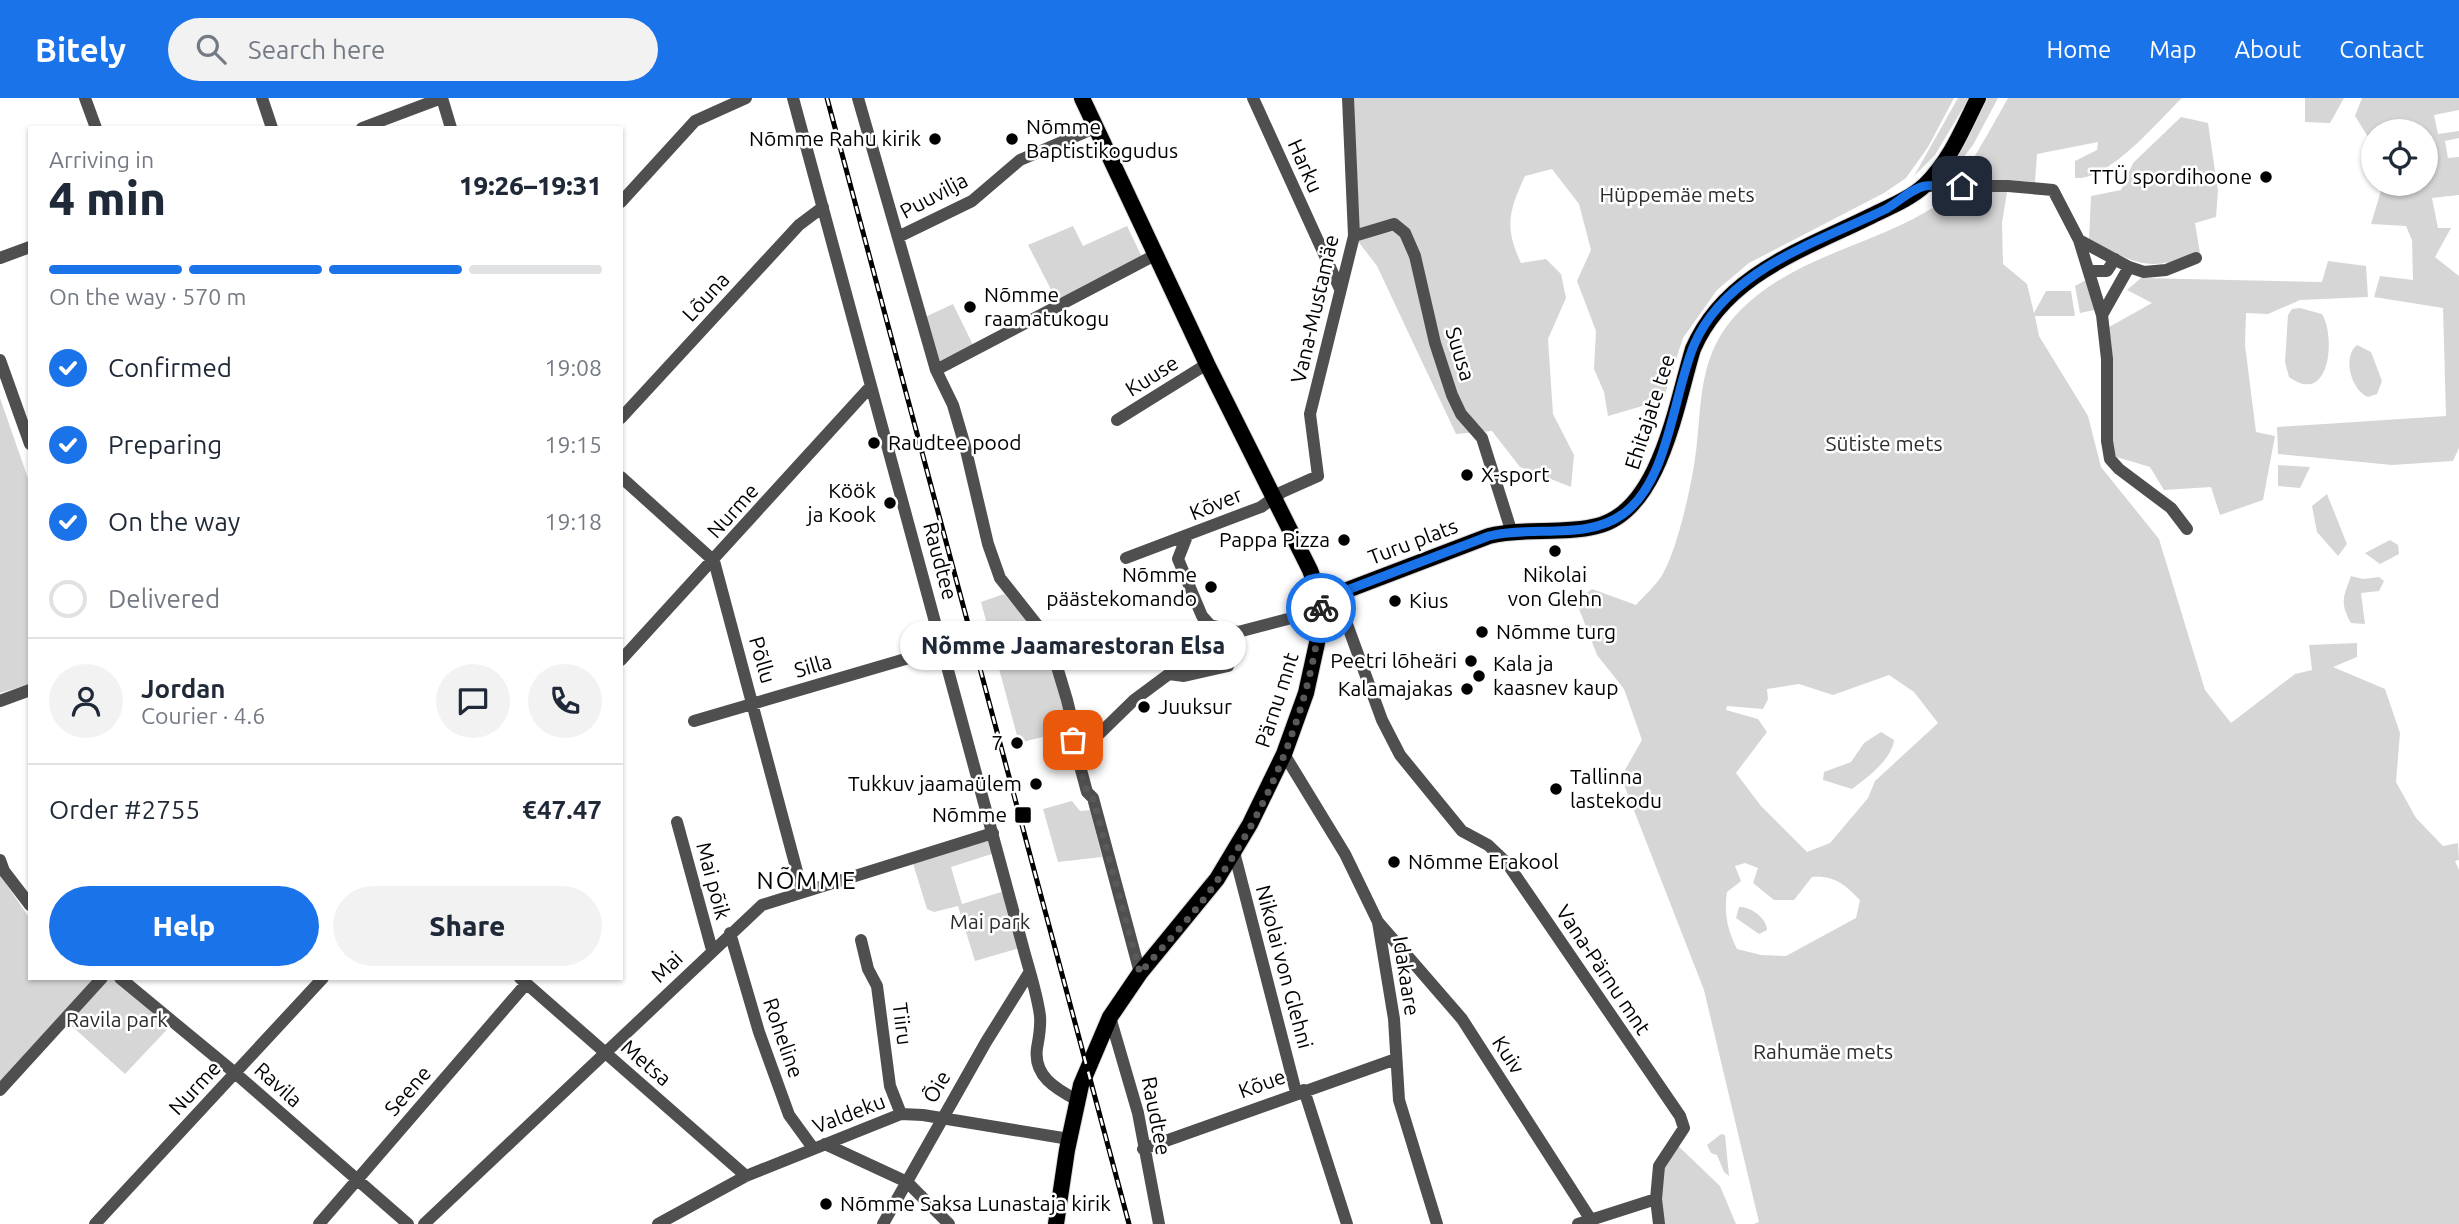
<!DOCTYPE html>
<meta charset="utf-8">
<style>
:root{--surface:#fff;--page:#f2f2f3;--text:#1f2937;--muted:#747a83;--line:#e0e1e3;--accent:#1a73e8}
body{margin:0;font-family:Ubuntu,sans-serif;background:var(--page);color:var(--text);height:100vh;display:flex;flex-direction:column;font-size:26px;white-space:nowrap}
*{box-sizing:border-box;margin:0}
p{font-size:23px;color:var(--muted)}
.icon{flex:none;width:38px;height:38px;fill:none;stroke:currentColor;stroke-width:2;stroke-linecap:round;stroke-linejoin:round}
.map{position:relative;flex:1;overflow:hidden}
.side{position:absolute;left:28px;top:28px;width:595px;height:854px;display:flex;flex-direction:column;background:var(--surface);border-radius:0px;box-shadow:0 2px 5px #0004}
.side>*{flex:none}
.buttons{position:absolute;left:2361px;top:21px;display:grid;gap:14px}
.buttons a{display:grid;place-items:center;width:77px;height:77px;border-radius:50%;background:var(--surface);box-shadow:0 2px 5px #0004;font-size:35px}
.pin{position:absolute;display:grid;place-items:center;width:60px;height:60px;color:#fff;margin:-30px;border-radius:14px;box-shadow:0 4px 10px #0006}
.courier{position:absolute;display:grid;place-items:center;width:70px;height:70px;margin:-35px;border:5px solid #1a73e8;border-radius:50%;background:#fff;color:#222;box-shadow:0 2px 9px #0007}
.bubble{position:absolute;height:49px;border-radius:24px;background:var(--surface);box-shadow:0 2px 5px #0004;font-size:23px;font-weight:800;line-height:49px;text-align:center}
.summary em{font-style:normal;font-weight:800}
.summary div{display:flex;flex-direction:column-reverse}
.summary{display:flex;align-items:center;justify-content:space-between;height:119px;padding:0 21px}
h1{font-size:46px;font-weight:800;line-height:52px}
.bar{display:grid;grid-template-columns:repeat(4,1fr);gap:10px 7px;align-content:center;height:84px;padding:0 21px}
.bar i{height:9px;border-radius:5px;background:var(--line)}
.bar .current{background:var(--accent)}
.bar p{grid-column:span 4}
.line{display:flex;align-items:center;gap:18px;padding:0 21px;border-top:2px solid var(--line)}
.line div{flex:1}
.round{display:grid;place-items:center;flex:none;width:74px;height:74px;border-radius:37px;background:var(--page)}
ol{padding:0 21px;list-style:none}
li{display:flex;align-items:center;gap:21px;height:77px}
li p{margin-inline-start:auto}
li .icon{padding:7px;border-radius:50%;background:var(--accent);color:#fff;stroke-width:4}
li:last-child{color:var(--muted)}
li i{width:38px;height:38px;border:4px solid var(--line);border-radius:50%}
.cta{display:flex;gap:14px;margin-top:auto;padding:14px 21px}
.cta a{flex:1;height:80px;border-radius:42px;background:var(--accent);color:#fff;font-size:28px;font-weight:800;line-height:80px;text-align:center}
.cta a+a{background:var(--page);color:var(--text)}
header{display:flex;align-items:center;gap:42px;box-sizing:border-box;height:98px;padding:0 35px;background:var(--accent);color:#fff}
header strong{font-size:33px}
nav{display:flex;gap:38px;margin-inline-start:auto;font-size:24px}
.search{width:490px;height:63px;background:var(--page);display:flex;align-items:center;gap:18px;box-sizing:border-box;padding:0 24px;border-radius:38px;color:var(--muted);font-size:26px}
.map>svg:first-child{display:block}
</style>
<header>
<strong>Bitely</strong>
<div class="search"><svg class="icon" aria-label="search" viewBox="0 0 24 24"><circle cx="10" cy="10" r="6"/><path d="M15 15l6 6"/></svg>Search here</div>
<nav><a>Home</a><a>Map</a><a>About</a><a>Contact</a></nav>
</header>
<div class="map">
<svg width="2459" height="1126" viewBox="0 0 2459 1126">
<rect width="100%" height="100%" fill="#fff"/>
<path fill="#d6d6d6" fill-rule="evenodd" d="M1348,0h606l-26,49 -22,31 -22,15 -135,70 -32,27 -34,48 -20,62 -55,16 -4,-24 -10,-23 2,-38 -19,-50 14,-31 -12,-46 -27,-35 -27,7c-16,35 -21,51 -4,87l25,-4 15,15 5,24 -18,41 5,75 21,41 -3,32 -51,-20 -28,-36 -36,3 -79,-168 -23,-30z
M1958,0h11l-34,57 -21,21z
M1986,0h12l-25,47 -21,27h-4z
M2008,0h174c-24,23 -73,83 -107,80v-17l22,-11 1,-8 -61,12 -2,28 -26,-2 -7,43 1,41 24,20 7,29 12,-22h25l4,25h-40l4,20 49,80 13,51 58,72 46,151 26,33 64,-49 17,-4 -3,-25 48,-2v14l-24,10 52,22 15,44 -4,49 20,36 27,28 15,-3 1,17 -4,1 4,9v354h-705l5,-2 -55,-232 -83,-213 21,-37 -18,-51 -27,-34 -21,-54 16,-12 44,16c8,-9 18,-18 25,-28 15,-24 27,-78 32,-106 11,-57 0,-108 42,-155 54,-60 138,-69 204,-112 18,-12 56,-83 69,-106zM1889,577l25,17 24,31 -63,58 -7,17 -38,45 -23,9 -46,-46 -25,-33 31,-41 -9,-13 -32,-9 1,-4 36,3 5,-10 -1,-10 32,-5 34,11zM1745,765l13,5 -5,15 21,17h20l18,-23c23,-2 33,8 48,23l-4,18 -70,38 -25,-1 -24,-6c-10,-20 -13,-35 -10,-57l14,-11 -6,-15z
M2305,0h39l-14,25 -25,-1z
M2362,0h97v12l-25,5 4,19 21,-3v7l-14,3 3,17 11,-1v38l-27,3 6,30h13l-16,29 24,19v172l-6,13 -61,4 -114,-11 -1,-27 169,-11 -3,-108 -69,-11 6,-21 33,4 -1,-40 -6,-14 -35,-2 12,-40h43v-53h-53v14l-18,-29z
M2181,19l27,6 10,68 -2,26 -21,6 5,30c-53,20 -64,11 -111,-14l2,-43 30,-6 12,-27z
M1073,128l10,20 44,-20 15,31 -85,44 -29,-56z
M2328,163l38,5 2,31 -68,3 -32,14 -22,-1 -1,32 11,87 19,4 -12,64 -43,15 -9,-28 -47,3 -14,-23 -37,-11 -4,-129 43,-24 -25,-13 14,-12 181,4z
M2084,183l9,1 6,27 -19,4 -5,-27z
M953,206l20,41 -35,17 -13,-45z
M2300,210l22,6c14,23 8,93 -33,63l-4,-15 3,-47 4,-6z
M2357,247l14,7 11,29 -5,13 -9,3c-17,-7 -26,-40 -11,-52z
M0,300l30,86v200l-30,9z
M2278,367l32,2 -10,21 -22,-2z
M2327,396l20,50 -9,12 -21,-24 -5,-26z
M2390,442l8,5 1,9 -19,10 -15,-11z
M2351,478l12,3 16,-2 5,4 -5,10 -18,2 4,31 -14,-1c-12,-21 -7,-27 0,-47z
M1004,496l37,41 25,79 -16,21 -31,8 -38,-141z
M1211,538h8l9,15 -6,11 -34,8 -7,-2v-7z
M1881,634l13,8c-2,19 -27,38 -42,49l-29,-9 1,-8 27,-10 13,-19z
M1072,703l8,10 10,-1 12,47 -44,5 -15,-53z
M993,735l5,19 -47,15 11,37 46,-14 15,57 -48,14 -17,-55 -24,6 -7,-3 -16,-52z
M0,777l30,44v59h67l-97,109z
M1739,809c11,-1 28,11 28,23l-8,4 -23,-16z
M102,880h18l54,44 -49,52 -60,-54z
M1721,1036l4,1 4,41 -5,-4 -7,-17 -6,-2 -4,-8z
M1673,1043l47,45 16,38h-77v-58z"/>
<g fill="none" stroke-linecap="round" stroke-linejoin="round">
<g stroke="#dbdbdb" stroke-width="18">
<path id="major" d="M1321,502l168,-64c36,-9 72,-1 108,-10 63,-15 79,-122 96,-177 32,-74 109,-99 176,-132 18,-9 41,-18 56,-32 25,-24 38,-57 53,-87
M1056,1126l11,-74 14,-65 29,-68 30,-44 77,-94 33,-55 34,-70 22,-61 11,-50 4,-43 -11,-30 -103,-206 -125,-266"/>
</g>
<path stroke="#4f4f4f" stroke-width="12" d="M85,0l11,30
M262,0l10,30
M442,0l9,30
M793,0l230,849c6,23 14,46 17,69 1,12 -1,21 -3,32 -4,28 19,41 40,52
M858,0l78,272 17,35 12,41 23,98 12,34 49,62 18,60 7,29 -1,11 14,52 6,6 47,175
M1253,0l87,191
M362,30l80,-30
M1924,88h84l45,4 26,50 50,27 15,5 22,-2 30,-12
M621,104l74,-81 51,-23
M1354,138l40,-12 11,9 10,23 20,87 17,52 9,19 21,24 29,92
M898,139l74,-36 48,-41 77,-33
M2079,142l23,75 5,44v82l3,18 9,10 52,39 16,21
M0,160l30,-11
M2089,173h18l8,-12
M2102,217l27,-48
M0,262l30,84
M936,272l221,-116
M621,320l178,-193 24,-18
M1117,322l90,-56
M621,379l93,84 88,329
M1187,438l-9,23 24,57 8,9
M1126,460l135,-51 21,-15 36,-16 -8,-62 44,-178 -6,-138
M1336,496l46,126 18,35 62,76 26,14 19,18 173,253 4,12 -25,38 -3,33 3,25
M1210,527l28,7 65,-17 18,-15
M621,562l250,-274
M1169,576l15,2 44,-10 10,-34
M0,603l30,-11
M694,623l249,-73
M1073,642h20l41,-40 35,-26 10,-17 31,-32
M1284,656l61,100 33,68 16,97 5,81 38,124
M677,724l35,128
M1234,754l62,240
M0,762l4,11 26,34
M1378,824l84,97 129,201
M730,835l29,99 30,83 24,33
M861,842l7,29 9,17 13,100 11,28
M120,880l115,95 173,151
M520,880l226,198
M1110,919l28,96 21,111
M0,992l102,-112
M1304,992l43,134
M825,1046l82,38 42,42
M1143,1051l253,-90
M95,1126l228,-246
M319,1126l207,-240
M424,1126l338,-319 231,-72
M658,1126l88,-48 155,-62 22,1 146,24
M883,1126l103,-182 43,-69
M1578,1126l78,-25"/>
<use href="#major" stroke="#000" stroke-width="16"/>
<g stroke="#000" stroke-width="5">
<path id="rail" d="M827,0l302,1126"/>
</g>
<use href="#rail" stroke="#fff" stroke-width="2.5" stroke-dasharray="8" stroke-linecap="butt"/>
</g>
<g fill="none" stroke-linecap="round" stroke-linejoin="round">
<path stroke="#595959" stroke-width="7" stroke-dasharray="0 12.6" d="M1073,642l14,52 6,6 47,175c20,-23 41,-45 60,-69 62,-79 112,-195 121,-296"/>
<path stroke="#1a73e8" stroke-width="9" d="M1321,510v-8l168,-64c43,-11 97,5 134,-22 46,-33 50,-119 71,-169 32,-75 122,-102 190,-135 12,-6 28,-22 41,-24 11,-2 25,1 37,0"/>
</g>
<g fill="#000" stroke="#fff" stroke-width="2.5">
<circle cx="935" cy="41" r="7"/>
<circle cx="1012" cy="41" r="7"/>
<circle cx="2266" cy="79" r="7"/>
<circle cx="970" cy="209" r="7"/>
<circle cx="874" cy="345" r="7"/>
<circle cx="1467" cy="377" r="7"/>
<circle cx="890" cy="405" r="7"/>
<circle cx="1344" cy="442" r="7"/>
<circle cx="1555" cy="453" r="7"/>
<circle cx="1211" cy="489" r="7"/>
<circle cx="1395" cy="503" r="7"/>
<circle cx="1482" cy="534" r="7"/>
<circle cx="1471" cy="563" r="7"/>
<circle cx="1479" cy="578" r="7"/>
<circle cx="1467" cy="591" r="7"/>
<circle cx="1144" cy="609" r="7"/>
<circle cx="1017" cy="645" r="7"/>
<circle cx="1036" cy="686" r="7"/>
<circle cx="1556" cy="691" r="7"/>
<rect x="1014" y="708" width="18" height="18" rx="3.5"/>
<circle cx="1394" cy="764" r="7"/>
<circle cx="826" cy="1106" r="7"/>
</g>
<g text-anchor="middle" stroke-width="5" stroke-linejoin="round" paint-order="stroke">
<g font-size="21" fill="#000" stroke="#fff" text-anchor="start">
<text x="1026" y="36">Nõmme<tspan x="1026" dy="24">Baptistikogudus</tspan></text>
<text x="921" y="48" text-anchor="end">Nõmme Rahu kirik</text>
<text x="2252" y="86" text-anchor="end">TTÜ spordihoone</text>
<text x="984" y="204">Nõmme<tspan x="984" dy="24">raamatukogu</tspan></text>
<text x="888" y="352">Raudtee pood</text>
<text x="1481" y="384">X-sport</text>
<text x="876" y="400" text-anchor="end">Köök<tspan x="876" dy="24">ja Kook</tspan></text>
<text x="1330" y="449" text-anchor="end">Pappa Pizza</text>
<text x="1197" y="484" text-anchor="end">Nõmme<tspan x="1197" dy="24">päästekomando</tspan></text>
<text x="1555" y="484" text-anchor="middle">Nikolai<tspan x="1555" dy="24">von Glehn</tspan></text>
<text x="1409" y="510">Kius</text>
<text x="1496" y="541">Nõmme turg</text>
<text x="1457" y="570" text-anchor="end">Peetri lõheäri</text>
<text x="1493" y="573">Kala ja<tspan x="1493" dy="24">kaasnev kaup</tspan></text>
<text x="1453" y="598" text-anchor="end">Kalamajakas</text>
<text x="1158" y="616">Juuksur</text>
<text x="1003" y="652" text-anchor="end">7</text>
<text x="1570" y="686">Tallinna<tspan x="1570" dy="24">lastekodu</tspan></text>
<text x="1022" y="693" text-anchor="end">Tukkuv jaamaülem</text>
<text x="1007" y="724" text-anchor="end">Nõmme</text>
<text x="1408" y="771">Nõmme Erakool</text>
<text x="840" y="1113">Nõmme Saksa Lunastaja kirik</text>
</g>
<g font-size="21" fill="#000" stroke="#fff">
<text transform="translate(1305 68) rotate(66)" y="7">Harku</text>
<text transform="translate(934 98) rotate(-28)" y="7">Puuvilja</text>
<text transform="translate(706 199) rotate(-47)" y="7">Lõuna</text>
<text transform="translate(1315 211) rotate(-77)" y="7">Vana-Mustamäe</text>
<text transform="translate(1460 256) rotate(73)" y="7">Suusa</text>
<text transform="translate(1152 278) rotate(-32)" y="7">Kuuse</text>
<text transform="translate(1650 314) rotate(-72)" y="7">Ehitajate tee</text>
<text transform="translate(1216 406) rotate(-22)" y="7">Kõver</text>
<text transform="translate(733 413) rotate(-48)" y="7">Nurme</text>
<text transform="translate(1413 444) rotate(-21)" y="7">Turu plats</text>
<text transform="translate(940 463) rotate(75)" y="7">Raudtee</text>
<text transform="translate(762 562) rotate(74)" y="7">Põllu</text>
<text transform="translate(813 568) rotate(-16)" y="7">Silla</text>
<text transform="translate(1277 602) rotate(-72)" y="7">Pärnu mnt</text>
<text transform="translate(713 783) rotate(75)" y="7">Mai põik</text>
<text transform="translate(667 869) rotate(-44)" y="7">Mai</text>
<text transform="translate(1284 869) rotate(75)" y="7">Nikolai von Glehni</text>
<text transform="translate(1603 872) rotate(56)" y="7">Vana-Pärnu mnt</text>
<text transform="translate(1406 878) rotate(81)" y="7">Idakaare</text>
<text transform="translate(902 926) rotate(83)" y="7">Tiiru</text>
<text transform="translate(783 940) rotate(71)" y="7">Roheline</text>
<text transform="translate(1508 957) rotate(57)" y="7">Kuiv</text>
<text transform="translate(646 965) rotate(41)" y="7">Metsa</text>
<text transform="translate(1262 986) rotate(-20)" y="7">Kõue</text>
<text transform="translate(278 987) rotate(42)" y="7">Ravila</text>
<text transform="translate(937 989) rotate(-60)" y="7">Õie</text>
<text transform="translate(195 990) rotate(-47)" y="7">Nurme</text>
<text transform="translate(408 993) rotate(-49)" y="7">Seene</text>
<text transform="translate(849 1016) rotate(-21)" y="7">Valdeku</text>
<text transform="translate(1156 1018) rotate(79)" y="7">Raudtee</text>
</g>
<g font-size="21" fill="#2d2d2d" stroke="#fff">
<text x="1677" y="104">Hüppemäe mets</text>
<text x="1884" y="353">Sütiste mets</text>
<text x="990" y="831">Mai park</text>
<text x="117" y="929">Ravila park</text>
<text x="1823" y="961">Rahumäe mets</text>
</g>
<g font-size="24" letter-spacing="2" fill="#000" stroke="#fff">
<text x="807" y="791">NÕMME</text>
</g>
</g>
</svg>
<div class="buttons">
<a><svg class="icon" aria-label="locate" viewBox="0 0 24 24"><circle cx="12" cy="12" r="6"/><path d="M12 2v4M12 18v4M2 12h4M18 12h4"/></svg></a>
</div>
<div class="pin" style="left:1073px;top:642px;background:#ea580c"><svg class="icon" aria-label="bag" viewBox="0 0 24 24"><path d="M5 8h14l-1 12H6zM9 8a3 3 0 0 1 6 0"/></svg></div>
<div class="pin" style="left:1962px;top:88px;background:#1f2937"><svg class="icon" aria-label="home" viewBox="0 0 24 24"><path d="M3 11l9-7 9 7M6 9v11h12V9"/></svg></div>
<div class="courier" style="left:1321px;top:510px"><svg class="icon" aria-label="bike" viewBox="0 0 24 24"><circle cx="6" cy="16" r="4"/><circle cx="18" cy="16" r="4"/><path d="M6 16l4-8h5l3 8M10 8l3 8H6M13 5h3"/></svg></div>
<div class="bubble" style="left:900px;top:523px;width:346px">Nõmme Jaamarestoran Elsa</div>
<section class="side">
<div class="summary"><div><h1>4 min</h1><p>Arriving in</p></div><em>19:26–19:31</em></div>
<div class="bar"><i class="current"></i><i class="current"></i><i class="current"></i><i></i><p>On the way · 570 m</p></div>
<ol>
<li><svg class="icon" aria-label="check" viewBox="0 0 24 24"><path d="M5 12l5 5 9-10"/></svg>Confirmed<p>19:08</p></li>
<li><svg class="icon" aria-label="check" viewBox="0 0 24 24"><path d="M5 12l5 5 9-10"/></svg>Preparing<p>19:15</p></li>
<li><svg class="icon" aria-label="check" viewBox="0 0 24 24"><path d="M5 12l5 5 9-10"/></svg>On the way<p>19:18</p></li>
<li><i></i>Delivered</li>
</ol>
<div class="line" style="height:126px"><a class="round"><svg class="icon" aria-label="person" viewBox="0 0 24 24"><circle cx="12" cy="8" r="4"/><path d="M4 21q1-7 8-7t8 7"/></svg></a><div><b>Jordan</b><p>Courier · 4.6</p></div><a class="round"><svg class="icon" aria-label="chat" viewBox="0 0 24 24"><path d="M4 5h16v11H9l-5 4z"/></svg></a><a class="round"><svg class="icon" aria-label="phone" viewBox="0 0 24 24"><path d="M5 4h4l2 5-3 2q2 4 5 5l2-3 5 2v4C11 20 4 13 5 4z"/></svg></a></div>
<div class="line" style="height:91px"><div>Order #2755</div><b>€47.47</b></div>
<div class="cta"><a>Help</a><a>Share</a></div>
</section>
</div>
